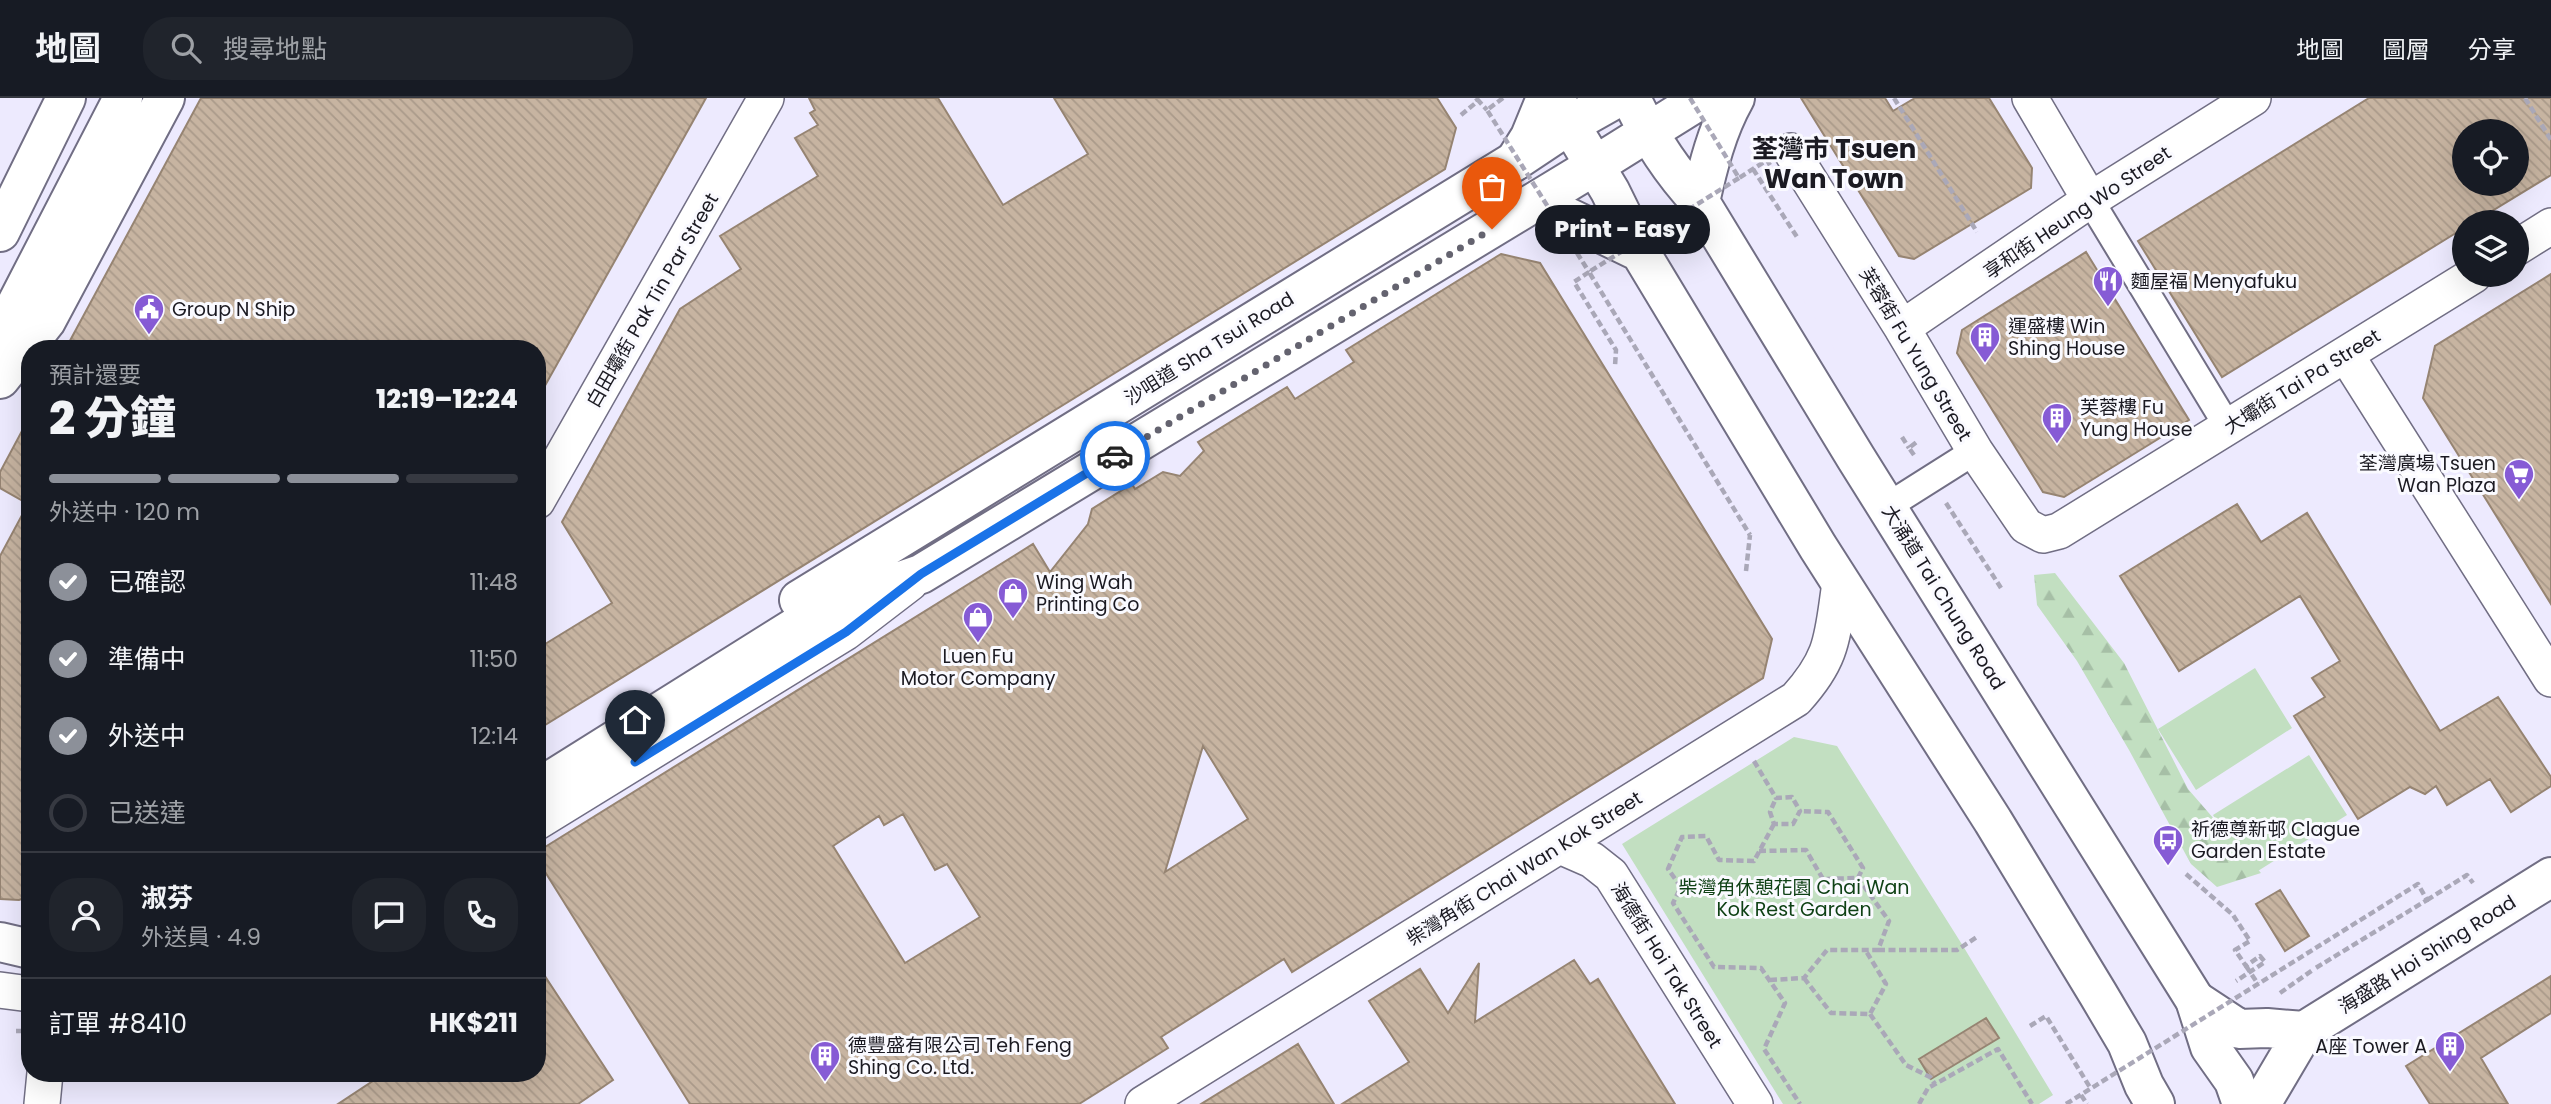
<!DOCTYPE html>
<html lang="zh-TW">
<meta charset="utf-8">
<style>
:root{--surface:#171b24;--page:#20242c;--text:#f1f3f6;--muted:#9ea1a6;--line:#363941;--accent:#8c9099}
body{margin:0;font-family:Poppins,"Noto Sans TC",sans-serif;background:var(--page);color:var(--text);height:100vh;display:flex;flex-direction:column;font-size:26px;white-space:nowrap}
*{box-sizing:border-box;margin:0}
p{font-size:23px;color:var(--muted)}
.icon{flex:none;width:38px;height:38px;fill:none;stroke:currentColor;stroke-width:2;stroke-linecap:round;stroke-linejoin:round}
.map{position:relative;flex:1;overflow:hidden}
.panel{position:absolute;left:21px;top:242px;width:525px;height:742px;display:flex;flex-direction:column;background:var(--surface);border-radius:28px;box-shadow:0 7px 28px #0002}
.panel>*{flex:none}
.tools{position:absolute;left:2452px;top:21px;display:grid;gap:14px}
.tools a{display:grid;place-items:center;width:77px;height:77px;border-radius:50%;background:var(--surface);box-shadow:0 7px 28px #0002;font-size:35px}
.pin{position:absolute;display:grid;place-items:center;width:60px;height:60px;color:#fff;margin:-72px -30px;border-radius:50% 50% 50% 0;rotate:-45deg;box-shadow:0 0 7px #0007}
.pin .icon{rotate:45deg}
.courier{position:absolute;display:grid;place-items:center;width:70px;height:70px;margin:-35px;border:5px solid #1a73e8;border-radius:50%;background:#fff;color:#222;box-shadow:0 2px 9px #0007}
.bubble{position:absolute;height:49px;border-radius:24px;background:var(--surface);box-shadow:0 7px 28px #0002;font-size:23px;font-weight:800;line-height:49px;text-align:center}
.head em{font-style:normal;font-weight:800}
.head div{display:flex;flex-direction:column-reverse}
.head{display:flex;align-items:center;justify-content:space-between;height:119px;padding:0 28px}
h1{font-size:46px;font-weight:800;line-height:52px}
.bar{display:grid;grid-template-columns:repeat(4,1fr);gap:10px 7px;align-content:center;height:84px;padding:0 28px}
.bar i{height:9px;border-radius:5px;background:var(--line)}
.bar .on{background:var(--accent)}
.bar p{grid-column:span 4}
.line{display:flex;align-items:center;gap:18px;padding:0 28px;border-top:2px solid var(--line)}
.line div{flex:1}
.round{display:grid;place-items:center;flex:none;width:74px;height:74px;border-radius:28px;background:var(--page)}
ol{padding:0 28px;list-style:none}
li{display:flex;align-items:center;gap:21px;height:77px}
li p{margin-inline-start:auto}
li .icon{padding:7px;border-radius:50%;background:var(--accent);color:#fff;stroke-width:4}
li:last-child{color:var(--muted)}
li i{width:38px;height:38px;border:4px solid var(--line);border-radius:50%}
header{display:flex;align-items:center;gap:42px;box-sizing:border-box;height:98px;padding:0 35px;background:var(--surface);border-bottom:2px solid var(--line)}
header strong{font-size:33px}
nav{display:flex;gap:38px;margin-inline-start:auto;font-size:24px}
.search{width:490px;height:63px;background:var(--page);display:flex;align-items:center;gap:18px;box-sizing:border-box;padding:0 24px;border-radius:28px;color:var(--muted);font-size:26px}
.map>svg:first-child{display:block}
</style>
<header>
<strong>地圖</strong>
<div class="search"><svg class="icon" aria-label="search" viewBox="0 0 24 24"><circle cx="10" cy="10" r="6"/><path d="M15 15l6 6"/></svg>搜尋地點</div>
<nav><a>地圖</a><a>圖層</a><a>分享</a></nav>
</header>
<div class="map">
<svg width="2551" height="1006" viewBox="0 0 2551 1006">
<defs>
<pattern id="forest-firs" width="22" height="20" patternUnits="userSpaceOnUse" patternTransform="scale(1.75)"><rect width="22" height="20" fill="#c2dfc1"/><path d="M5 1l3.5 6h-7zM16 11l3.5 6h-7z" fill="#a6bfa6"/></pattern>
<pattern id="building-back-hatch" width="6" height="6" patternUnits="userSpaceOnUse" patternTransform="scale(1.75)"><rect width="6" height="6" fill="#c7b4a1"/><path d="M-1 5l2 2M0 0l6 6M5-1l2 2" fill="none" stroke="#aa9a8a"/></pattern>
</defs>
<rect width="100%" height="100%" fill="#edeafe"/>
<path fill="url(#forest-firs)" d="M2055,475l69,90 64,126 73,84 -44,14 -26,-23 -62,-114 -52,-89 -40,-56 -3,-30z"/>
<path fill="#c2dfc1" d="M2255,570l37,60 -96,62 -38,-61z
M1794,639l43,9 126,200 90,149 -14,9h-256l-161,-260z
M2309,657l38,60 -97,61 -37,-61z"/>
<path fill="#edeafe" d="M1479,0h197l314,498 -3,2 270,419 -134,80 -293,-447 -302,-468z"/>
<path fill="url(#building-back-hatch)" stroke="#968472" stroke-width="2" fill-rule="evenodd" d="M201,0h505l-169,302v-52h-471z
M809,0h129l65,107 85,-51 -34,-56h383l19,30 -11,41 -908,561v-81l75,-46 -50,-81 118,-213 61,-40 -21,-33 98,-60 -23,-38 23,-13 -8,-12 5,-3z
M1801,0h84l8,13 22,-13h74l43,70 -1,20 -117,71 -15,-3z
M2369,0h182v77l-77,47h-10v6l-242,149 -84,-136zM2464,33h52v53h-52z
M2086,154l103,168 -125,77 -21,-5 -86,-139 5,-23z
M1501,156l39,9 232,376 -9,39 -471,294 -8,-13 -123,78 7,11 -89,56h-389l-153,-245v-7l496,-308 17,28 38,-48 4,-15 40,-25 3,5 28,-17 17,4 24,-25 -6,-9 89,-55 8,12 59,-37 -8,-12zM1203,648l45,73 -83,53zM903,716l32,56 12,-6 33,53 -75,46 -72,-117 46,-30 5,9z
M2551,176v330l-128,-206 12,-52z
M30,318v480l-11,4 -19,-1v-343l28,-52 -28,-16v-16z
M2237,406l24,38 46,-29 133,218 58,-34 53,80v9l-40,26 -21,-33 -43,26 -11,-19 -11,8 -15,-7 -52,32 -64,-103 31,-19 -13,-19 28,-17 -40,-65 -121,75 -59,-95z
M2280,792l29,46 -24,15 -29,-47z
M1574,862l16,24 8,-5 77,125h-333l67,-42 -40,-61 51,-32 28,44 31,-50 -4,59z
M537,866l76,116 -35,24h-240l47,-31h152z
M2551,878v37l-70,45 27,46h-78l-24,-38z
M1986,920l13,20 -68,41 -12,-20z
M1298,946l36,60h-133z"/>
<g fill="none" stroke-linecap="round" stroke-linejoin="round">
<g stroke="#716e84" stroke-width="30">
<path id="pedestrian" d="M2090,102l138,227
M1888,408l87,-55"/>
</g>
<g stroke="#716e84" stroke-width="38">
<path id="minor" d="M2030,0l60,102
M1791,53l111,177 73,123 51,75 17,9 16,-4 415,-256
M2516,150l35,-22
M1902,230l188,-128 163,-102
M2346,257l205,324
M537,403l229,-403
M537,724l309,-190 64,-49
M1560,748l32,14 19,15 144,229
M0,892l30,4
M42,1006l3,-31
M1143,1006l653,-405c38,-42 36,-62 44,-116"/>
</g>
<g stroke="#716e84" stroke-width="42">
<path id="tertiary" d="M799,502l716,-439 54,-36
M537,691l292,-183 92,-32 673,-408
M0,844l30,7
M2195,902l44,29 28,-1 37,3
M2261,1006l43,-73 247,-154"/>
</g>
<g stroke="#716e84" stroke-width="42">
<path id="secondary" d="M1554,0l56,93 30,61 178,295 175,274 105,173 29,49 17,42 11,19
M1631,0c18,39 39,72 69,104l156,256 339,542 15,47 24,34 8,23
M1569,27l48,-27
M1515,63l15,-24 16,-39
M1594,68l109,-68
M1539,102l24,15 77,37
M1700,104c8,-36 17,-72 35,-104"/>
</g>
<g stroke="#716e84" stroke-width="42">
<path id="primary" d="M0,281l46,-58 119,-223"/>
</g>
<g stroke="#716e84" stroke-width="42">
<path id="trunk" d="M0,134l66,-134"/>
</g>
<g stroke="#716e84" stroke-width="42">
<path id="motorway" d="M0,260l15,-51 108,-209"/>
</g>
<path stroke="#aaa8b8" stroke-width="4.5" stroke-dasharray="7 3.5" stroke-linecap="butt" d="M1894,0l83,134
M2525,0l26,42
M1477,1l10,11
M1461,17l17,-14 -2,-3
M1753,71l44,68
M1589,174l-15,10 42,68 -1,16
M1902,339l7,11
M1914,357l-5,-7 9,-7
M1946,405l55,85
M1746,473l4,-36
M1754,663l22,37 16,-1 8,14 -7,13h-19l-4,-12 6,-14
M1774,726l-20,37 -35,-1 -13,-24 -24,1 -14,32 13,18 -8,16 41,64 47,1 24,35 -21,46 36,55
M1759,753l47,-1 17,29 35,-1 5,-10 -35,-56 -28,-1
M2186,776l47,41 17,26 -15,9 11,16 14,-10 5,6 -29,19
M2427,802l40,-25 6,8
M1878,852h79l20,-13
M1804,880l27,35 39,1 16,-30 -20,-33
M1770,882l34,-2 23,-28h51l11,-29 -31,-43
M2280,895l34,-24
M1870,916l36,51 24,12 5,7
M2030,928l16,-10 45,73
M16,933h14
M2081,997l6,9
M1919,1006l9,-16 70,-39 34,55"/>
<use href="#pedestrian" stroke="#fff" stroke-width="26"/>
<use href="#minor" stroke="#fff" stroke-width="35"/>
<use href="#tertiary" stroke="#fff" stroke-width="38"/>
<use href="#secondary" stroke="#fff" stroke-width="38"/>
<use href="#primary" stroke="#fff" stroke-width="38"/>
<use href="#trunk" stroke="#fff" stroke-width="38"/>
<use href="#motorway" stroke="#fff" stroke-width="38"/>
<path stroke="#aaa8b8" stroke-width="4.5" stroke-dasharray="7 3.5" stroke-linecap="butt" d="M1503,0l-16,12 102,162
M1690,0l49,80 28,-18 4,7
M1739,80l-150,94 161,263
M2246,868l12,18
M2066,1006l352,-220 9,16 -113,69"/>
</g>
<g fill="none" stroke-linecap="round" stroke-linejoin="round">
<path stroke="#64636f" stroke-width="7" stroke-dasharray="0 12.6" d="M1115,358l377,-227"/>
<path stroke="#1a73e8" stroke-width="9" d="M635,664l211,-130 75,-58 194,-118"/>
</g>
<defs>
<g id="restaurant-pin" transform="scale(1.575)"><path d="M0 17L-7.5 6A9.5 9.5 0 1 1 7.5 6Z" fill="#865bd5" stroke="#fafaff"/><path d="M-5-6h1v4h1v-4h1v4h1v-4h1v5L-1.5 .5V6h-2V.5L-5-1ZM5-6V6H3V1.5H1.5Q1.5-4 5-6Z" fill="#fff"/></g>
<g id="civic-pin" transform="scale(1.575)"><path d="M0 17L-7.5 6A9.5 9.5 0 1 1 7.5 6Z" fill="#865bd5" stroke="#fafaff"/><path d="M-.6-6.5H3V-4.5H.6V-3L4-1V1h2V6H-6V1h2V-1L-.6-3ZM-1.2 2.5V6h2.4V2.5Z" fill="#fff"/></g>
<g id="building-pin" transform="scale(1.575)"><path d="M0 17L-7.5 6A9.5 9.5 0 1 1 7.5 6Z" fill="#865bd5" stroke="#fafaff"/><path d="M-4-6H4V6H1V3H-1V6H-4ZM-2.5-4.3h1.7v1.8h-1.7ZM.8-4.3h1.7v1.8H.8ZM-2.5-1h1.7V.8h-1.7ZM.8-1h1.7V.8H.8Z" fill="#fff"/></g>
<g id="supermarket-pin" transform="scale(1.575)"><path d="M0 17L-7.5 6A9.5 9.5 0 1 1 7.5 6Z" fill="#865bd5" stroke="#fafaff"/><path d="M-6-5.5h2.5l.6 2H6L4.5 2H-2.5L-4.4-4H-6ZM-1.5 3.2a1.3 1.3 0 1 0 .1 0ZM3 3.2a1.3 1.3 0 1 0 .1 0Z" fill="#fff"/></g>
<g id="shop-pin" transform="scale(1.575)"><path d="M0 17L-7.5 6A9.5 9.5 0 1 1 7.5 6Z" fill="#865bd5" stroke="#fafaff"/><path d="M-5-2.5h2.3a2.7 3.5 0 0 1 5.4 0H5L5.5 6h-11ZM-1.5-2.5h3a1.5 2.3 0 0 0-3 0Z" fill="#fff"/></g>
<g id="bus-pin" transform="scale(1.575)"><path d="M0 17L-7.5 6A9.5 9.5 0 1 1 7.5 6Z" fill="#865bd5" stroke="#fafaff"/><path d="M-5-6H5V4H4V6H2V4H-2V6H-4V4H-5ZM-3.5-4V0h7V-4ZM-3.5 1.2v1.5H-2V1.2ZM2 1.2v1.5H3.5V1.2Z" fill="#fff"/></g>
</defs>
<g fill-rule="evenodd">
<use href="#restaurant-pin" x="2108" y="183"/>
<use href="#civic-pin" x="149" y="211"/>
<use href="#building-pin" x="1985" y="239"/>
<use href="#building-pin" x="2057" y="320"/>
<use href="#supermarket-pin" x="2519" y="376"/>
<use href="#shop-pin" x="1013" y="495"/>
<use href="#shop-pin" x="978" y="519"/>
<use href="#bus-pin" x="2168" y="742"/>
<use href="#building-pin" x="2450" y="948"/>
<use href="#building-pin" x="825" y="958"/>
</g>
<g text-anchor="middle" stroke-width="6" stroke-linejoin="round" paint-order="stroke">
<g font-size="19" fill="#1b1a22" stroke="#fafaff">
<text transform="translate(2077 114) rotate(-34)" y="7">享和街 Heung Wo Street</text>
<text transform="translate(652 202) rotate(-60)" y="7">白田壩街 Pak Tin Par Street</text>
<text transform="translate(1209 250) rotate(-32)" y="7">沙咀道 Sha Tsui Road</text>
<text transform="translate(1916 256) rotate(59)" y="7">芙蓉街 Fu Yung Street</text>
<text transform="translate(2302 283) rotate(-32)" y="7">大壩街 Tai Pa Street</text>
<text transform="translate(1944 499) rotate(58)" y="7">大涌道 Tai Chung Road</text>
<text transform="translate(1524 770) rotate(-32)" y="7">柴灣角街 Chai Wan Kok Street</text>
<text transform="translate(2427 856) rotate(-32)" y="7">海盛路 Hoi Shing Road</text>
<text transform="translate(1667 867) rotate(58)" y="7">海德街 Hoi Tak Street</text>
</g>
<g font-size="19" fill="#1b1a22" stroke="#fafaff" text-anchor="start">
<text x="2131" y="190">麵屋福 Menyafuku</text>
<text x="172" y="218">Group N Ship</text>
<text x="2008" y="235">運盛樓 Win<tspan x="2008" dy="22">Shing House</tspan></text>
<text x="2080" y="316">芙蓉樓 Fu<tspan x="2080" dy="22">Yung House</tspan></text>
<text x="2496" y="372" text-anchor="end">荃灣廣場 Tsuen<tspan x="2496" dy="22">Wan Plaza</tspan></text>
<text x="1036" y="491">Wing Wah<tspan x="1036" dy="22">Printing Co</tspan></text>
<text x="978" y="565" text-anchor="middle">Luen Fu<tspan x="978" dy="22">Motor Company</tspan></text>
<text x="2191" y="738">祈德尊新邨 Clague<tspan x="2191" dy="22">Garden Estate</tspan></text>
<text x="848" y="954">德豐盛有限公司 Teh Feng<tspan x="848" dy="22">Shing Co. Ltd.</tspan></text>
<text x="2427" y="955" text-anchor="end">A座 Tower A</text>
</g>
<g font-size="19" fill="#0f4115" stroke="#fafaff">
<text x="1794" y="796">柴灣角休憩花園 Chai Wan<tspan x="1794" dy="22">Kok Rest Garden</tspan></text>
</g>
<g font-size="26" font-weight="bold" fill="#1b1a22" stroke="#fafaff">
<text x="1834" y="60">荃灣市 Tsuen<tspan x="1834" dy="30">Wan Town</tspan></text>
</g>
</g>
</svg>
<div class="tools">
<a><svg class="icon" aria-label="locate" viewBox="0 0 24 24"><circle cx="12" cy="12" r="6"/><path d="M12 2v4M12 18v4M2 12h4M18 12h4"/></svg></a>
<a><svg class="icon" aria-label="layers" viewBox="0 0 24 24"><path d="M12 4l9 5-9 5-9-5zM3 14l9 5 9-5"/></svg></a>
</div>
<div class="pin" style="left:1492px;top:131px;background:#ea580c"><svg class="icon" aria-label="bag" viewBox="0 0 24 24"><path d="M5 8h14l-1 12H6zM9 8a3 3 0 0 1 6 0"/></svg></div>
<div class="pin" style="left:635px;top:664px;background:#1f2937"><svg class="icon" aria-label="home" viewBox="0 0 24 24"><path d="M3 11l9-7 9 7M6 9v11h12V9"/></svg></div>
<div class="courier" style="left:1115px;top:358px"><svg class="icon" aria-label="car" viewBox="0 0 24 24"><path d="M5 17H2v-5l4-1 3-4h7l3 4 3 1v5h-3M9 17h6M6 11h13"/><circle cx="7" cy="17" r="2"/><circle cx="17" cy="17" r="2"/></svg></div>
<div class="bubble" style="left:1535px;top:107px;width:175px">Print - Easy</div>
<section class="panel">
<div class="head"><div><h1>2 分鐘</h1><p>預計還要</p></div><em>12:19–12:24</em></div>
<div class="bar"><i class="on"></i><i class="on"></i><i class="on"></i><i></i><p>外送中 · 120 m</p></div>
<ol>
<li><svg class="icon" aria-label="check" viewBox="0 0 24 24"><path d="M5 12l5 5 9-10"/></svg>已確認<p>11:48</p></li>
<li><svg class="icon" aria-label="check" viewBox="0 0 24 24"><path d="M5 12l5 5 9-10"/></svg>準備中<p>11:50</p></li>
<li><svg class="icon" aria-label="check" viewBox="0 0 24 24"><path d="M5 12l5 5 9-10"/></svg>外送中<p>12:14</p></li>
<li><i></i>已送達</li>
</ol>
<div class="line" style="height:126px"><a class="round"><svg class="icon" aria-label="person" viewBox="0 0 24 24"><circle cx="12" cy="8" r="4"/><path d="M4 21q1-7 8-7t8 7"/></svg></a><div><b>淑芬</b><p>外送員 · 4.9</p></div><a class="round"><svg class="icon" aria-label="chat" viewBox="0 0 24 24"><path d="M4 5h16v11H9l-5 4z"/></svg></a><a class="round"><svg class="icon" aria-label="phone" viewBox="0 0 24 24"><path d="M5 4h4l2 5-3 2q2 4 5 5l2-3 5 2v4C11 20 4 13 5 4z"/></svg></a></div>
<div class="line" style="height:91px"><div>訂單 #8410</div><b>HK$211</b></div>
</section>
</div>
